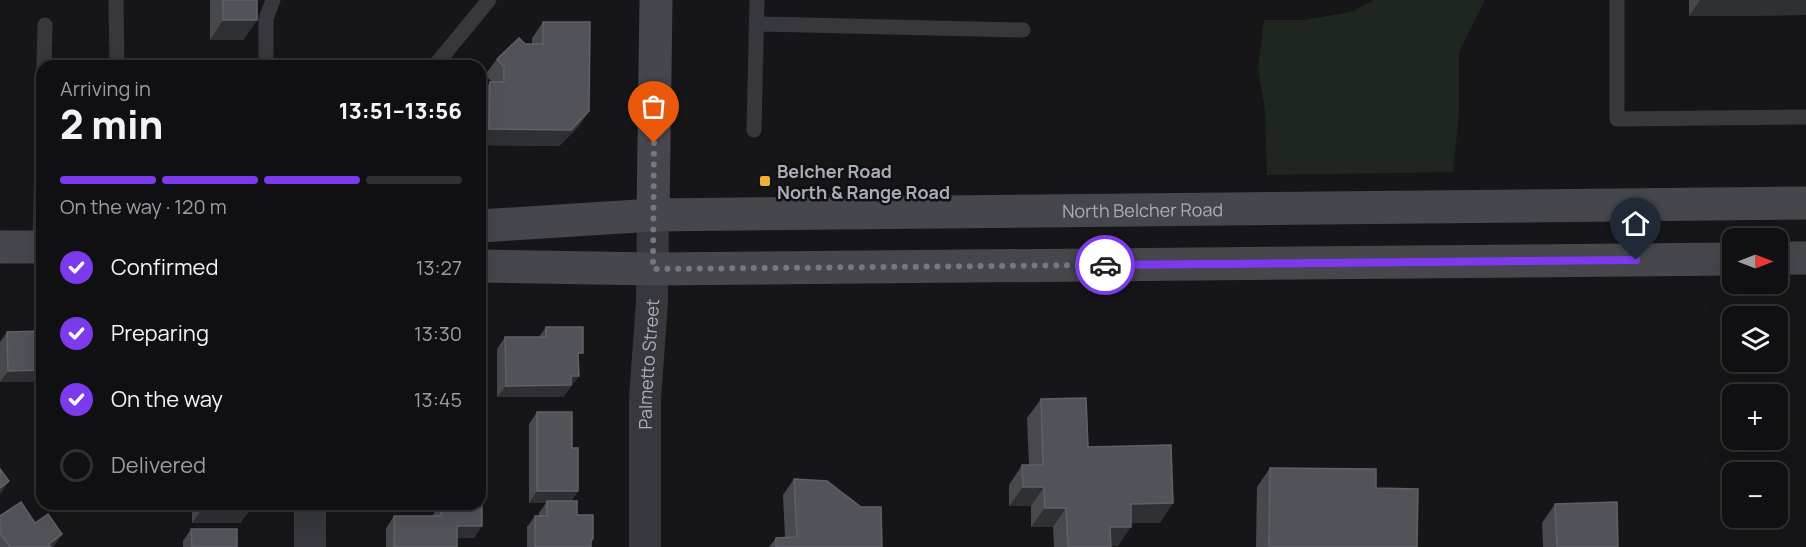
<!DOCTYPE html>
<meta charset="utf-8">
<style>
body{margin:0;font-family:Manrope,sans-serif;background:#19191b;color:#f1f3f6;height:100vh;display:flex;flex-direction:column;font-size:22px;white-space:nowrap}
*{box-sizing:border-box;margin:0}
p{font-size:20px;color:#9c9d9f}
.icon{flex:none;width:33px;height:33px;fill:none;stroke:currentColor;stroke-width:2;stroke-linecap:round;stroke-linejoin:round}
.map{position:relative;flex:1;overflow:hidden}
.panel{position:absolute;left:36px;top:60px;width:450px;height:450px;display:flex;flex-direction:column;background:#101012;border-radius:18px;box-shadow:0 6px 24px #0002,0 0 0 2px #303032}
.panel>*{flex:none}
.needle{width:39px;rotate:90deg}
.fabs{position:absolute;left:1722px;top:228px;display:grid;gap:12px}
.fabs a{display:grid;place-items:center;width:66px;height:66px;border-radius:12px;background:#101012;box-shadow:0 6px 24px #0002,0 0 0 2px #303032;font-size:30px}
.pin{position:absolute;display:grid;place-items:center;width:51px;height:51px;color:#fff;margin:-62px -26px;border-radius:50% 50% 50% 0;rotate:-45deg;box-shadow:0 0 6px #0007}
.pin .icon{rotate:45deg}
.courier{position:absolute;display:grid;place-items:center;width:60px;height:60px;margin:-30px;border:4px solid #7c3aed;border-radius:50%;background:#fff;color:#222;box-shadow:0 2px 8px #0007}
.overview em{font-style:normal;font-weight:800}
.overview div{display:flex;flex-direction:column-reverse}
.overview{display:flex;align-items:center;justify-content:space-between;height:102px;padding:0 24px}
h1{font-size:39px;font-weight:800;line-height:45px}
.bar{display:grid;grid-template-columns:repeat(4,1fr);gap:9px 6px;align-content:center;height:72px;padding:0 24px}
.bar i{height:8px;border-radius:4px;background:#303032}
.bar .on{background:#7c3aed}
.bar p{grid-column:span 4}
ol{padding:0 24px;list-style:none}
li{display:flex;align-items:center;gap:18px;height:66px}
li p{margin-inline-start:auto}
li .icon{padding:6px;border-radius:50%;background:#7c3aed;color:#fff;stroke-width:4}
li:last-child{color:#9c9d9f}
li i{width:33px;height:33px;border:3px solid #303032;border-radius:50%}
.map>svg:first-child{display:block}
.green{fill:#1e261f}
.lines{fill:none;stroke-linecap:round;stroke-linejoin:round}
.lane{stroke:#37383d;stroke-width:15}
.street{stroke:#37383d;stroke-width:32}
.secondary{stroke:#45474d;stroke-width:33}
.wall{fill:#47494d}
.shaded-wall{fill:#2f3033}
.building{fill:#525359;stroke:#5f6168;stroke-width:1.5}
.done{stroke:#757880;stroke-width:6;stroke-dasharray:0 10.8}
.route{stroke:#7c3aed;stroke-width:8}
.poi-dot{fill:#f2b134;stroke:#111113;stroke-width:2}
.labels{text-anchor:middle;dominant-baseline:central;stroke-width:5;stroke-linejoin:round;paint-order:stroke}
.poi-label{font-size:18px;font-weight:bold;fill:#a8adb8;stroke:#111113;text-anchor:start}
.street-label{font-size:18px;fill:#a8adb8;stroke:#111113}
</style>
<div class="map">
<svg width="1806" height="547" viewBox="0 0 1806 547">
<rect width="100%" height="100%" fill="#161618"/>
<!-- green -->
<path class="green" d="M1374 0H1485L1459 52V114L1453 172 1267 175 1265 110 1258 69 1264 20H1304L1351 12Z"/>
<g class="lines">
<!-- lane -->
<path class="lane" d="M116 0 117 66
M1617 0V119L1806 117
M757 24 1023 30
M44 66 45 25
M266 66V19L273 0
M437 66V63L489 0
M754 130 757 0
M40 247 42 147"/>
<!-- street -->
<g class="street">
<path d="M310 504V547"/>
<path id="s1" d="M645 547V398L652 302 653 215"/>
</g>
<!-- secondary -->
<g class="secondary">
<path d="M653 215 656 0"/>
<path id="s2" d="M480 226 653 215 1806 203"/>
<path d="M0 247H42"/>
<path d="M1778 258H1806"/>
<path d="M480 266 653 269 1732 259"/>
</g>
</g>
<!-- wall -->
<path class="wall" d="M210 0H257V20L243 40H210Z
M1689 0H1806V15L1689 16Z
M543 22 589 111 578 127 559 146 480 145V96L490 82H492L485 75 497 59 525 44H532V38Z
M546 327 579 360V376L563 397H497V349L505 337H539Z
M42 331V392H36L35 382H0V342L7 332Z
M1041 399 1088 447 1160 523H1131L1118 546H1111V547H1054L1053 527H1031V506H1009V485L1022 465H1029L1027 418Z
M537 412 572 448 578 491 571 501 577 515 593 539 591 543V547H527V527L535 516H539V513L546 503H529V424Z
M1270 468 1376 488 1417 547H1256L1257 487Z
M794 479 882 547H769L776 538 785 537 783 495Z
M171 504H249V511L240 523H192V510H171Z
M440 504H480L482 526 474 538H457V547H386V528L394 516H433V515Z
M1555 504 1618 547H1543L1542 523Z
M0 516 35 523 62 534 53 547H0Z
M191 529 237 547H183V541Z"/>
<!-- shaded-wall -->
<path class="shaded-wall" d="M1700 0H1806V15L1689 16Z
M223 20H257L243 40H210Z
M589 111 578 127 559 146 480 145V142L489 129Z
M42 370V372L35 382H0L8 371Z
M571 376H579L563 397H497L506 386Z
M42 383V392H36Z
M9 481 1 493 0 494V488Z
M1023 487H1044L1031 506H1009Z
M537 491H578L569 503 547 501 546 503H529Z
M1173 503 1160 523H1117L1131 504Z
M176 504H196L192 510H171Z
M1045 508H1066L1053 527H1031Z
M201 511H249L240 523H192Z
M457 526H482L474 538H448Z
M1110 527H1131L1118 546H1096Z
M62 534 54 546 53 547H46L49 544Z"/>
<!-- building -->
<path class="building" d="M223 0H257V20H223Z
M543 22H590L589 111 571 130 489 129 490 82H504V67L497 59 519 38 525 44H543Z
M352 60 402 61V66H352Z
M546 327H583V353H578L579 376H571V385L506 386 505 337H546Z
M42 331V370L8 371 7 332Z
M1086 398 1088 447 1171 445 1173 503 1131 504V527H1110L1111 547H1068L1066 508H1045L1044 487H1023L1022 465H1043L1041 399Z
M537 412H572V448H578V491H537Z
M1270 468 1376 469V488L1418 489 1417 547H1269Z
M0 469 9 481 0 488Z
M794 479 827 481 861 507H881L882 547H776V538L797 537Z
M547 501H577V515H593V539L591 540V547H535V516H547Z
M21 502 35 523 48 514 62 534 49 544 51 547H10L0 533V516Z
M1617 502 1618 547H1557L1555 504Z
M480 503H482V526H457V547H394V516H441V504H480Z
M201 504H249V511H201Z
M191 529H237V547H192Z"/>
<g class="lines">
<!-- done -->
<path class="done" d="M654 143 653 269 1105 265"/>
<!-- route -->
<path class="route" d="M1105 265 1636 260"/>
</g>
<!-- markers -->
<rect class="poi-dot" x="759" y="175" width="12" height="12" rx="3"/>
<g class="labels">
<!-- poi labels -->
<g class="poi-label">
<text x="777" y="171">Belcher Road<tspan x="777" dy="21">North &amp; Range Road</tspan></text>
</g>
<!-- street labels -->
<g class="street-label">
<text stroke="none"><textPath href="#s2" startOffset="663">North Belcher Road</textPath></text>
<text stroke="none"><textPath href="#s1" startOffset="183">Palmetto Street</textPath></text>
</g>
</g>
</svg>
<div class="fabs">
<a><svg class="needle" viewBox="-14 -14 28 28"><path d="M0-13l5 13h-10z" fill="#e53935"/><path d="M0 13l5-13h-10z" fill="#9c9d9f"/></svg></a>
<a><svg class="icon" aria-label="layers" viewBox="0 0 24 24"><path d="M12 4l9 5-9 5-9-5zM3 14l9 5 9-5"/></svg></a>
<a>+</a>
<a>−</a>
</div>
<div class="pin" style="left:654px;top:143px;background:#ea580c"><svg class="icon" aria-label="bag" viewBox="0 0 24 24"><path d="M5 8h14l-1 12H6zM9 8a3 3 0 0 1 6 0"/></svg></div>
<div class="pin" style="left:1636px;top:260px;background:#1f2937"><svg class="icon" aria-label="home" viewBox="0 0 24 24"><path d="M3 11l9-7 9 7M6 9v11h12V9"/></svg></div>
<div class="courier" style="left:1105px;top:265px"><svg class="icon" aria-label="car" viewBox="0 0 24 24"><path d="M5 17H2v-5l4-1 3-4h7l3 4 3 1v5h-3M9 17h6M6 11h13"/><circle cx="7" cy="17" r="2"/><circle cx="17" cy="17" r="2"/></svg></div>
<section class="panel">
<div class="overview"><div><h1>2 min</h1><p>Arriving in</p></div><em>13:51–13:56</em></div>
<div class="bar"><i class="on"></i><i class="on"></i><i class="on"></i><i></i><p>On the way · 120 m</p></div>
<ol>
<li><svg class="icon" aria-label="check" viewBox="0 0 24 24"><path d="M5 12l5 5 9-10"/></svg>Confirmed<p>13:27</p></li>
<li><svg class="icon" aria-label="check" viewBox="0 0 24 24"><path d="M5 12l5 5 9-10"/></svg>Preparing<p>13:30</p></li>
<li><svg class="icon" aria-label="check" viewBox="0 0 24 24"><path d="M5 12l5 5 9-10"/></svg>On the way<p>13:45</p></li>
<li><i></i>Delivered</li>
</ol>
</section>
</div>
